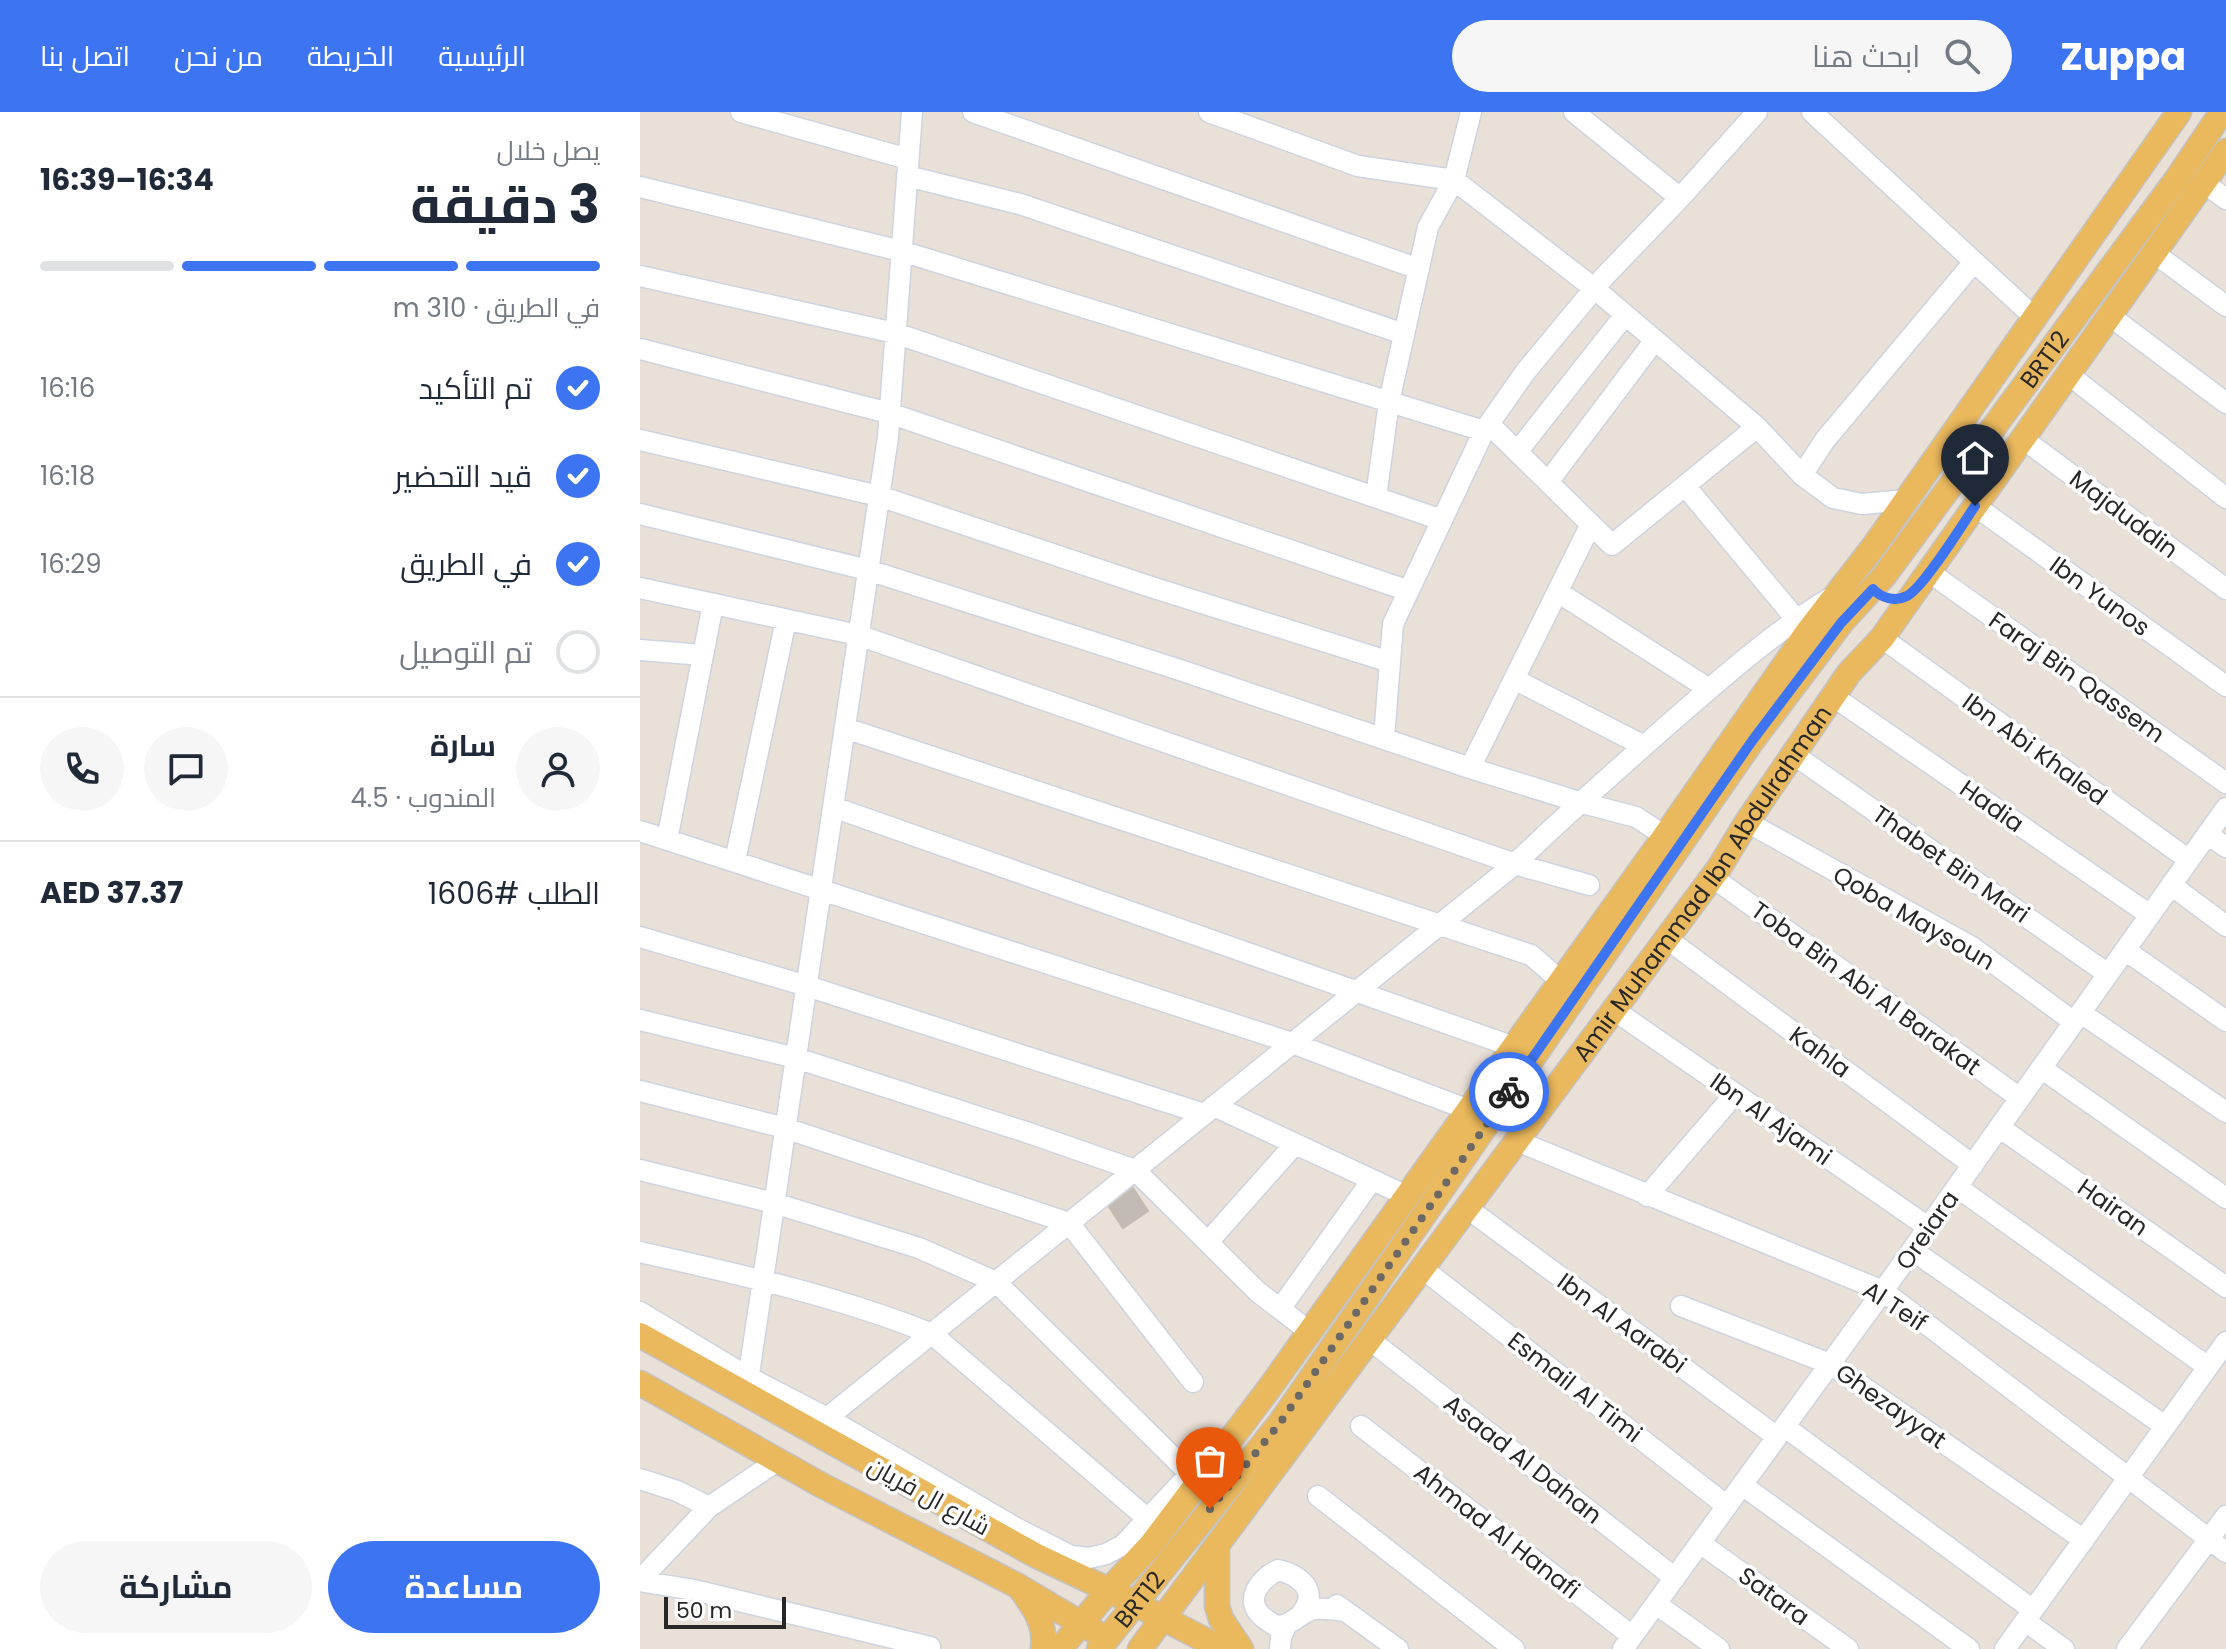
<!DOCTYPE html>
<html lang="ar">
<meta charset="utf-8">
<style>
body{margin:0;font-family:Poppins,Cairo,sans-serif;background:#f6f6f7;color:#1f2937;direction:rtl;height:100vh;display:flex;flex-direction:column;font-size:30px;white-space:nowrap}
*{box-sizing:border-box;margin:0}
p{font-size:26px;color:#747a83}
.icon{flex:none;width:44px;height:44px;fill:none;stroke:currentColor;stroke-width:2;stroke-linecap:round;stroke-linejoin:round}
.map{position:relative;flex:1;overflow:hidden;direction:ltr}
.side{display:flex;flex-direction:column;background:#fff;width:640px}
.side>*{flex:none}
.scale{position:absolute;left:24px;bottom:20px;width:122px;box-sizing:border-box;padding-left:8px;border:4px solid #272727;border-top:0;font-size:22px;line-height:28px;white-space:nowrap;color:#272727;-webkit-text-stroke:6px #fff;paint-order:stroke}
.pin{position:absolute;display:grid;place-items:center;width:68px;height:68px;color:#fff;margin:-82px -34px;border-radius:50% 50% 50% 0;rotate:-45deg;box-shadow:0 0 8px #0007}
.pin .icon{rotate:45deg}
.courier{position:absolute;display:grid;place-items:center;width:80px;height:80px;margin:-40px;border:6px solid #3d74f2;border-radius:50%;background:#fff;color:#222;box-shadow:0 2px 10px #0007}
.overview em{font-style:normal;font-weight:700}
.overview div{display:flex;flex-direction:column-reverse}
.overview{display:flex;align-items:center;justify-content:space-between;height:136px;padding:0 40px}
h1{font-size:52px;font-weight:700;line-height:60px}
.bar{display:grid;grid-template-columns:repeat(4,1fr);gap:12px 8px;align-content:center;height:96px;padding:0 40px}
.bar i{height:10px;border-radius:6px;background:#e0e1e3}
.bar .active{background:#3d74f2}
.bar p{grid-column:span 4}
.line{display:flex;align-items:center;gap:20px;padding:0 40px;border-top:2px solid #e0e1e3}
.line div{flex:1}
.round{display:grid;place-items:center;flex:none;width:84px;height:84px;border-radius:42px;background:#f6f6f7}
ol{padding:0 40px;list-style:none}
li{display:flex;align-items:center;gap:24px;height:88px}
li p{margin-inline-start:auto}
li .icon{padding:8px;border-radius:50%;background:#3d74f2;color:#fff;stroke-width:4}
li:last-child{color:#747a83}
li i{width:44px;height:44px;border:4px solid #e0e1e3;border-radius:50%}
.primary-button{display:flex;gap:16px;margin-top:auto;padding:16px 40px}
.primary-button a{flex:1;height:92px;border-radius:48px;background:#3d74f2;color:#fff;font-size:32px;font-weight:700;line-height:92px;text-align:center}
.primary-button a+a{background:#f6f6f7;color:#1f2937}
header{display:flex;align-items:center;gap:48px;box-sizing:border-box;height:112px;padding:0 40px;background:#3d74f2;color:#fff}
header strong{font-size:38px}
nav{display:flex;gap:44px;margin-inline-start:auto;font-size:28px}
.search{width:560px;height:72px;background:#f6f6f7;display:flex;align-items:center;gap:20px;box-sizing:border-box;padding:0 28px;border-radius:44px;color:#747a83;font-size:30px}
main{display:flex;flex:1;min-height:0}
.map>svg:first-child{display:block}
.building{fill:#c1bab5;stroke:#c4bcb3;stroke-width:2}
.lines{fill:none;stroke-linecap:round;stroke-linejoin:round}
.minor-casing{stroke:#ced3e0;stroke-width:23}
.major-casing{stroke:#c3c3c3;stroke-width:27}
.minor{stroke:#fff;stroke-width:20}
.major{stroke:#eab85d;stroke-width:24}
.done{stroke:#6b6865;stroke-width:8;stroke-dasharray:0 14.4}
.route{stroke:#3d74f2;stroke-width:10}
.labels{text-anchor:middle;dominant-baseline:central;stroke-width:7;stroke-linejoin:round;paint-order:stroke}
.street-label{font-size:24px;fill:#272727;stroke:#fff}
</style>
<header>
<strong>Zuppa</strong>
<div class="search"><svg class="icon" aria-label="search" viewBox="0 0 24 24"><circle cx="10" cy="10" r="6"/><path d="M15 15l6 6"/></svg>ابحث هنا</div>
<nav><a>الرئيسية</a><a>الخريطة</a><a>من نحن</a><a>اتصل بنا</a></nav>
</header>
<main>
<div class="map">
<svg width="1586" height="1537" viewBox="0 0 1586 1537">
<rect width="100%" height="100%" fill="#e9e0d8"/>
<!-- building -->
<path class="building" d="M493 1076 508 1099 483 1116 469 1095Z"/>
<g class="lines">
<!-- minor casing -->
<g class="minor-casing">
<path id="minor" d="M101 0 268 47
M333 0 779 157
M569 0 718 54 814 68 955 177 1117 315 1162 363 1193 386 1222 392 1266 388
M934 0 1040 86
M1172 0 1394 205
M267 64 380 92 764 222
M1564 71 1586 87
M0 75 261 139 844 319
M1514 141 1586 194
M0 164 255 221 802 408
M1470 204 1586 291
M0 237 249 301 769 479
M1428 262 1586 386
M849 312 972 433 1117 315
M1383 327 1586 477
M0 328 239 384 508 474 750 550
M877 340 985 203
M1162 363 1185 328 1334 150
M908 370 1015 228
M1045 374 1156 507
M736 385 749 290 788 115 814 68 831 0
M1335 394 1586 574
M0 402 228 458 540 558 830 656 939 690 996 705 1025 724
M1289 460 1586 671
M0 476 218 523 875 752 949 773
M918 480 1069 577
M1242 526 1549 748
M0 538 63 543
M874 567 1004 634
M1194 585 1510 803
M205 616 891 843 921 869
M744 626 753 512 844 319 886 259 964 165 1040 86 1117 0
M1153 642 1468 862
M830 656 951 412
M193 695 874 935
M1107 710 1332 835 1434 910
M0 719 652 931 829 998
M1567 722 1586 735
M27 728 73 492
M95 749 146 508
M1072 765 1380 986
M1531 773 1586 814
M0 825 167 874 564 1002
M1027 827 1333 1053
M1485 838 1586 909
M974 898 1288 1115
M1441 901 1586 1000
M0 908 156 946 389 1021 495 1058 618 1180 670 1220
M1401 956 1586 1086
M0 979 145 1016 429 1111 553 1270
M574 994 767 1084
M1359 1015 1586 1175
M877 1029 1243 1179 1586 1440
M0 1058 134 1091 279 1136 356 1170 550 1362
M1317 1075 1568 1255
M1007 1084 1095 982
M827 1096 1137 1325
M568 1130 655 1032
M1272 1138 1525 1314
M0 1140C98 1162 198 1184 292 1222L508 1407
M783 1157 1087 1394
M1041 1194 1190 1252 1444 1428
M640 1197 732 1068
M0 1200 108 1265 187 1306 376 1416 431 1444 449 1446 466 1442 483 1433 565 1346
M730 1228 1035 1466
M106 1282 248 325 272 0
M721 1314 992 1524
M1145 1315 1393 1498
M172 1318 875 752C925 703 977 658 1030 611 1081 567 1132 521 1190 486
M0 1367 37 1379 69 1395
M1102 1373 1329 1537
M678 1384 874 1537
M1060 1431 1208 1537
M0 1468 69 1395 137 1349
M0 1469 54 1478 290 1535 289 1537
M1016 1492 1079 1537
M697 1493 758 1537
M662 1501C680 1478 659 1463 638 1458 620 1467 602 1489 624 1506 625 1507 633 1512 634 1513 649 1517 660 1500 674 1497 684 1496 695 1498 705 1499
M1385 1509 1424 1537
M640 1537 641 1525 647 1512
M983 1537 1243 1179 1586 696
M1365 1537 1586 1230
M1487 1537 1586 1404"/>
</g>
<!-- major casing -->
<g class="major-casing">
<g id="major">
<path d="M0 1223 395 1443 469 1478 582 1537"/>
<path d="M0 1271 183 1374 378 1474 454 1519"/>
<path d="M577 1436V1494L581 1507 601 1537"/>
<path d="M382 1479C396 1498 406 1513 403 1537"/>
<path d="M420 1537 469 1478 511 1433 628 1278 1025 724 1169 518 1234 434 1539 0"/>
<path id="s1" d="M459 1537 640 1311 1112 629 1201 511 1244 464 1536 68 1582 0"/>
<path id="s2" d="M500 1537 1079 756 1107 710 1209 561 1242 526 1586 39"/>
</g>
</g>
<!-- minor -->
<use href="#minor" class="minor"/>
<!-- major -->
<use href="#major" class="major"/>
</g>
<g class="lines">
<!-- done -->
<path class="done" d="M570 1397 640 1311 869 980"/>
<!-- route -->
<path class="route" d="M869 980 1112 629 1201 511 1233 477C1241 486 1255 490 1267 484 1284 475 1322 413 1335 394"/>
</g>
<g class="labels">
<!-- street labels -->
<g class="street-label">
<text stroke="none"><textPath href="#s1" startOffset="1600">BRT12</textPath></text>
<text transform="translate(1484 402) rotate(37)">Majduddin</text>
<text transform="translate(1460 484) rotate(36)">Ibn Yunos</text>
<text transform="translate(1437 565) rotate(35)">Faraj Bin Qassem</text>
<text transform="translate(1395 637) rotate(36)">Ibn Abi Khaled</text>
<text transform="translate(1352 694) rotate(35)">Hadia</text>
<text transform="translate(1311 752) rotate(35)">Thabet Bin Mari</text>
<text stroke="none"><textPath href="#s2" startOffset="950">Amir Muhammad Ibn Abdulrahman</textPath></text>
<text transform="translate(1274 806) rotate(30)">Qoba Maysoun</text>
<text transform="translate(1226 876) rotate(36)">Toba Bin Abi Al Barakat</text>
<text transform="translate(1180 940) rotate(36)">Kahla</text>
<text transform="translate(1131 1007) rotate(35)">Ibn Al Ajami</text>
<text transform="translate(1473 1095) rotate(35)">Hairan</text>
<text transform="translate(1287 1118) rotate(-55)">Oreiara</text>
<text transform="translate(1255 1194) rotate(33)">Al Teif</text>
<text transform="translate(982 1211) rotate(36)">Ibn Al Aarabi</text>
<text transform="translate(935 1275) rotate(38)">Esmail Al Timi</text>
<text transform="translate(1251 1294) rotate(35)">Ghezayyat</text>
<text transform="translate(883 1347) rotate(38)">Asaad Al Dahan</text>
<text transform="translate(289 1384) rotate(29)">شارع ال فريان</text>
<text transform="translate(857 1419) rotate(38)">Ahmad Al Hanafi</text>
<text transform="translate(1134 1484) rotate(36)">Satara</text>
<text stroke="none"><textPath href="#s1" startOffset="64">BRT12</textPath></text>
</g>
</g>
</svg>
<div class="scale">50 m</div>
<div class="pin" style="left:570px;top:1397px;background:#ea580c"><svg class="icon" aria-label="bag" viewBox="0 0 24 24"><path d="M5 8h14l-1 12H6zM9 8a3 3 0 0 1 6 0"/></svg></div>
<div class="pin" style="left:1335px;top:394px;background:#1f2937"><svg class="icon" aria-label="home" viewBox="0 0 24 24"><path d="M3 11l9-7 9 7M6 9v11h12V9"/></svg></div>
<div class="courier" style="left:869px;top:980px"><svg class="icon" aria-label="bike" viewBox="0 0 24 24"><circle cx="6" cy="16" r="4"/><circle cx="18" cy="16" r="4"/><path d="M6 16l4-8h5l3 8M10 8l3 8H6M13 5h3"/></svg></div>
</div>
<section class="side">
<div class="overview"><div><h1>3 دقيقة</h1><p>يصل خلال</p></div><em>16:34–16:39</em></div>
<div class="bar"><i class="active"></i><i class="active"></i><i class="active"></i><i></i><p>في الطريق · 310 m</p></div>
<ol>
<li><svg class="icon" aria-label="check" viewBox="0 0 24 24"><path d="M5 12l5 5 9-10"/></svg>تم التأكيد<p>16:16</p></li>
<li><svg class="icon" aria-label="check" viewBox="0 0 24 24"><path d="M5 12l5 5 9-10"/></svg>قيد التحضير<p>16:18</p></li>
<li><svg class="icon" aria-label="check" viewBox="0 0 24 24"><path d="M5 12l5 5 9-10"/></svg>في الطريق<p>16:29</p></li>
<li><i></i>تم التوصيل</li>
</ol>
<div class="line" style="height:144px"><a class="round"><svg class="icon" aria-label="person" viewBox="0 0 24 24"><circle cx="12" cy="8" r="4"/><path d="M4 21q1-7 8-7t8 7"/></svg></a><div><b>سارة</b><p>المندوب · 4.5</p></div><a class="round"><svg class="icon" aria-label="chat" viewBox="0 0 24 24"><path d="M4 5h16v11H9l-5 4z"/></svg></a><a class="round"><svg class="icon" aria-label="phone" viewBox="0 0 24 24"><path d="M5 4h4l2 5-3 2q2 4 5 5l2-3 5 2v4C11 20 4 13 5 4z"/></svg></a></div>
<div class="line" style="height:104px"><div>الطلب #1606</div><b>AED 37.37</b></div>
<div class="primary-button"><a>مساعدة</a><a>مشاركة</a></div>
</section>
</main>
